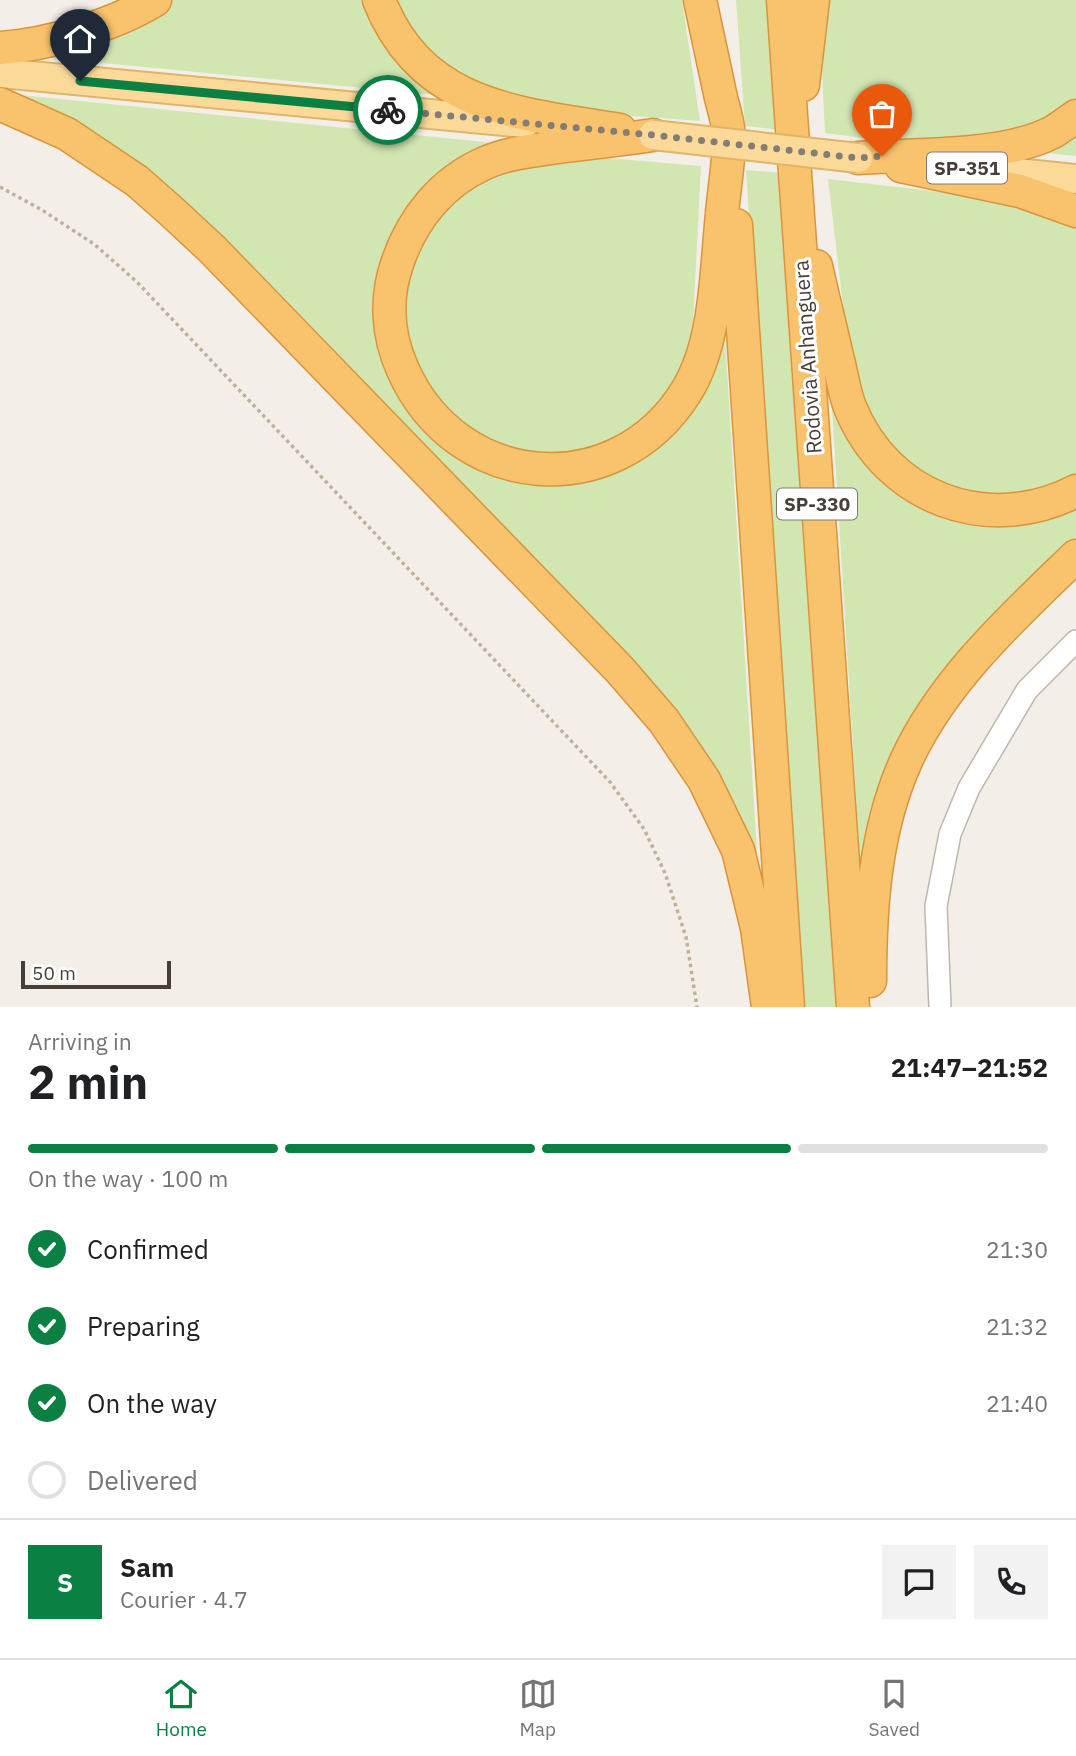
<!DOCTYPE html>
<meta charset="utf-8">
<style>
body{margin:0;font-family:"IBM Plex Sans",sans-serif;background:#f2f2f2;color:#202124;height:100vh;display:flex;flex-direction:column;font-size:26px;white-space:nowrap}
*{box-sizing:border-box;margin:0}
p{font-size:23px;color:#757577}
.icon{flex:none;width:38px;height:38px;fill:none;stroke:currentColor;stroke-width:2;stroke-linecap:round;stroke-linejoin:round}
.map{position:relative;height:1007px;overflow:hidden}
.drawer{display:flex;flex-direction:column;background:#fff;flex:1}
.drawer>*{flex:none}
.scale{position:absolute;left:21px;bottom:18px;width:150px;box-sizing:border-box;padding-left:7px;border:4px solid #473f37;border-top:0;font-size:19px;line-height:24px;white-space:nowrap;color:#473f37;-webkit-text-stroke:5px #fff;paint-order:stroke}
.pin{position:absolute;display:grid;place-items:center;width:60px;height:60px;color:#fff;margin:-72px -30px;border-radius:50% 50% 50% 0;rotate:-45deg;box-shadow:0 0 7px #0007}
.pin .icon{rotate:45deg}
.courier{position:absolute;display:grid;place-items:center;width:70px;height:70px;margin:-35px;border:5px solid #0b8043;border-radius:50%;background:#fff;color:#222;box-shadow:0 2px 9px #0007}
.head em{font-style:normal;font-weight:800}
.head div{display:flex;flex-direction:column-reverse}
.head{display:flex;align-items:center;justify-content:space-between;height:119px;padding:0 28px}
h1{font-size:46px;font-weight:800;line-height:52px}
.bar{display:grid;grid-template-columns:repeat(4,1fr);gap:10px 7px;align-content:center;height:84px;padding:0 28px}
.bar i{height:9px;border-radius:5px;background:#e0e0e0}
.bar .selected{background:#0b8043}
.bar p{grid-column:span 4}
.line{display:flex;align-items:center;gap:18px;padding:0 28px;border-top:2px solid #e0e0e0}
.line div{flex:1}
.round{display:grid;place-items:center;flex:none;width:74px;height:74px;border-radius:0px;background:#f2f2f2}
ol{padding:0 28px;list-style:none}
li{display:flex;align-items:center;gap:21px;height:77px}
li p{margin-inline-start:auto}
li .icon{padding:7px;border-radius:50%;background:#0b8043;color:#fff;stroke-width:4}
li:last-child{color:#757577}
li i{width:38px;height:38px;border:4px solid #e0e0e0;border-radius:50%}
.menu{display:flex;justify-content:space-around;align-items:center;height:98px;border-top:2px solid #e0e0e0;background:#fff;font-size:19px;color:#757577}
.menu a{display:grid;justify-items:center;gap:4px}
.menu .selected{color:#0b8043}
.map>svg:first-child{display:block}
.green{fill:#d2e6b2}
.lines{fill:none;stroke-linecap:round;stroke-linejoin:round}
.minor-casing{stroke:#bfb6ab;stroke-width:24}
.major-casing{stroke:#e0b569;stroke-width:32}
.highway-casing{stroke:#d9953d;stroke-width:35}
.path{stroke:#c0b19c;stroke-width:3.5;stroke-dasharray:3.5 3.5;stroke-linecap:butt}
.minor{stroke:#fff;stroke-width:21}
.major{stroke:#fbd999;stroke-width:28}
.highway{stroke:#f9c26d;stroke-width:32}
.major-bridge-casing{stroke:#e0b569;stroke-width:32;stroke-linecap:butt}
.major-bridge{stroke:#fbd999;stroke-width:28}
.done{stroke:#837d75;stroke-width:7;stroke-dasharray:0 12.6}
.route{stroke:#0b8043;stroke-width:9}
.labels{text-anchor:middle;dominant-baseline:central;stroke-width:6;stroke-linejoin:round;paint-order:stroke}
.shield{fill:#fff;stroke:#7e7973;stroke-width:2}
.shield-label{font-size:19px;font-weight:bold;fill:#473f37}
.street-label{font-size:21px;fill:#473f37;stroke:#fff}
</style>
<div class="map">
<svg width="1076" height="1007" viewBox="0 0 1076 1007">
<rect width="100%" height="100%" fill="#f3efe8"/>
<!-- green -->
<path class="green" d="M172 0H370L436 86 435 95 29 56Z
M387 0H682L700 121 565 111 499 97 431 61Z
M736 0H772L781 130 745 126Z
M827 0H1076V105L1009 137 898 143 825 133 822 73Z
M11 94 504 144 474 158 380 307 447 443 616 465 717 336 725 337 757 852 750 858 735 817 223 248Z
M1076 127V156L1024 151Z
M585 156 701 166 693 324 700 327 661 413 586 457 493 452 422 390 398 304 420 228 487 172Z
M746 170 783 173 838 1007H800Z
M828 179 1003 199 1076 220V482L1016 501 932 487 869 423 848 347Z
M831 393 898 486 1076 502V546L985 636 861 876Z"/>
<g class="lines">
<!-- minor casing -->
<g class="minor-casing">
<path id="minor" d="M940 1007 936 906 950 834 969 788 1027 690 1076 641"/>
</g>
<!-- major casing -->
<g class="major-casing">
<path id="major" d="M0 73 525 123
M967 168 1076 179"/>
</g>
<!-- highway casing -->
<g class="highway-casing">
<path id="highway" d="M379 0C422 109 519 113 620 130
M783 0 853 1007
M0 48C48 45 114 25 155 0
M803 85 813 0
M0 104 67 134 137 181 171 211 212 249 620 670 664 721 704 780 738 850 757 928 768 1007
M653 135C624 139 595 143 565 146 538 150 510 152 485 163 442 182 413 218 398 261 385 297 387 335 403 370 457 491 615 505 686 392 717 343 716 270 722 214 724 189 729 163 729 138 729 125 724 110 721 98 714 65 707 33 700 0
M858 158C915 154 1003 158 1053 132 1061 127 1069 121 1076 116
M901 166 1020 191 1076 211
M736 225 788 1007
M816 266C823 298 831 329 838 360 842 375 844 392 850 407 887 499 988 536 1076 491
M870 981C870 907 875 830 906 761 943 680 1013 617 1076 556"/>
</g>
<!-- path -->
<path class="path" d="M0 187 42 210 94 244 137 282 610 782 644 829 665 873 686 937 697 1007"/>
<!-- minor -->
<use href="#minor" class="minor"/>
<!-- major -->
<use href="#major" class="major"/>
<!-- highway -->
<use href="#highway" class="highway"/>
<!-- major-bridge casing -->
<g class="major-bridge-casing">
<path id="major-bridge" d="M653 135 858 158"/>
</g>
<!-- major-bridge -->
<use href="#major-bridge" class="major-bridge"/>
</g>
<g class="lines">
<!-- done -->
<path class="done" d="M388 110 653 135 858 158 882 156"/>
<!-- route -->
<path class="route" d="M80 81 388 110"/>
</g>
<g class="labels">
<!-- shield labels -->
<g class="shield">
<rect x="927" y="152.5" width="80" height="31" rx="5"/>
<rect x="777" y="488.5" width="80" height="31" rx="5"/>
</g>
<g class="shield-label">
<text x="967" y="168">SP-351</text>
<text x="817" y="504">SP-330</text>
</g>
<!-- street labels -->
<g class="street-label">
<text transform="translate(807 357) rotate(-94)">Rodovia Anhanguera</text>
</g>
</g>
</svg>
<div class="scale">50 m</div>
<div class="pin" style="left:882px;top:156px;background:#ea580c"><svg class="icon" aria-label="bag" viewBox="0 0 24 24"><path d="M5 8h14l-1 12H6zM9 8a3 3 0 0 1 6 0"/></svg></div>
<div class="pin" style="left:80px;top:81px;background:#1f2937"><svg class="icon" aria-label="home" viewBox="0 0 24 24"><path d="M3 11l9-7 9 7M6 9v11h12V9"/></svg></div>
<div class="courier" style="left:388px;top:110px"><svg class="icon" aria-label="bike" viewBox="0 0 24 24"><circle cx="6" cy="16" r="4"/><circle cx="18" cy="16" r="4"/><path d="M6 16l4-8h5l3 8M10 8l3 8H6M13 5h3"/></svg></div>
</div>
<section class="drawer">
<div class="head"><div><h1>2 min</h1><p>Arriving in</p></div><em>21:47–21:52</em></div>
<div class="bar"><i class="selected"></i><i class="selected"></i><i class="selected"></i><i></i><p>On the way · 100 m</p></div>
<ol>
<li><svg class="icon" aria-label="check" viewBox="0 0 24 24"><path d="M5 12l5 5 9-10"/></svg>Confirmed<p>21:30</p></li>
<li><svg class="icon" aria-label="check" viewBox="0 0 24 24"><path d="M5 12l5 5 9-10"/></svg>Preparing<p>21:32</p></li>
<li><svg class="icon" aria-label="check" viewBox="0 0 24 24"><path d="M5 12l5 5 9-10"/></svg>On the way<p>21:40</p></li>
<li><i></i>Delivered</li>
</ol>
<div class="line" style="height:126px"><b class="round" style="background:#0b8043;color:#fff">S</b><div><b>Sam</b><p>Courier · 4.7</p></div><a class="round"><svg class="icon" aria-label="chat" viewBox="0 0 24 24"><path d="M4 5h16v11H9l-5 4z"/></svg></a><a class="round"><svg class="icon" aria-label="phone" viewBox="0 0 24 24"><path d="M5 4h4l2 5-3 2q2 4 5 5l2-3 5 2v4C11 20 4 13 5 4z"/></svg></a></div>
</section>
<nav class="menu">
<a class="selected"><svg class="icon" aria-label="home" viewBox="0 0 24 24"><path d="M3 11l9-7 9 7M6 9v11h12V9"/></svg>Home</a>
<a><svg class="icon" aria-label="map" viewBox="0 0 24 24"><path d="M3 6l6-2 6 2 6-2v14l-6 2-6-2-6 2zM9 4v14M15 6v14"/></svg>Map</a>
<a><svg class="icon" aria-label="saved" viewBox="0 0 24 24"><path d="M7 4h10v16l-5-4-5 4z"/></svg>Saved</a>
</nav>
